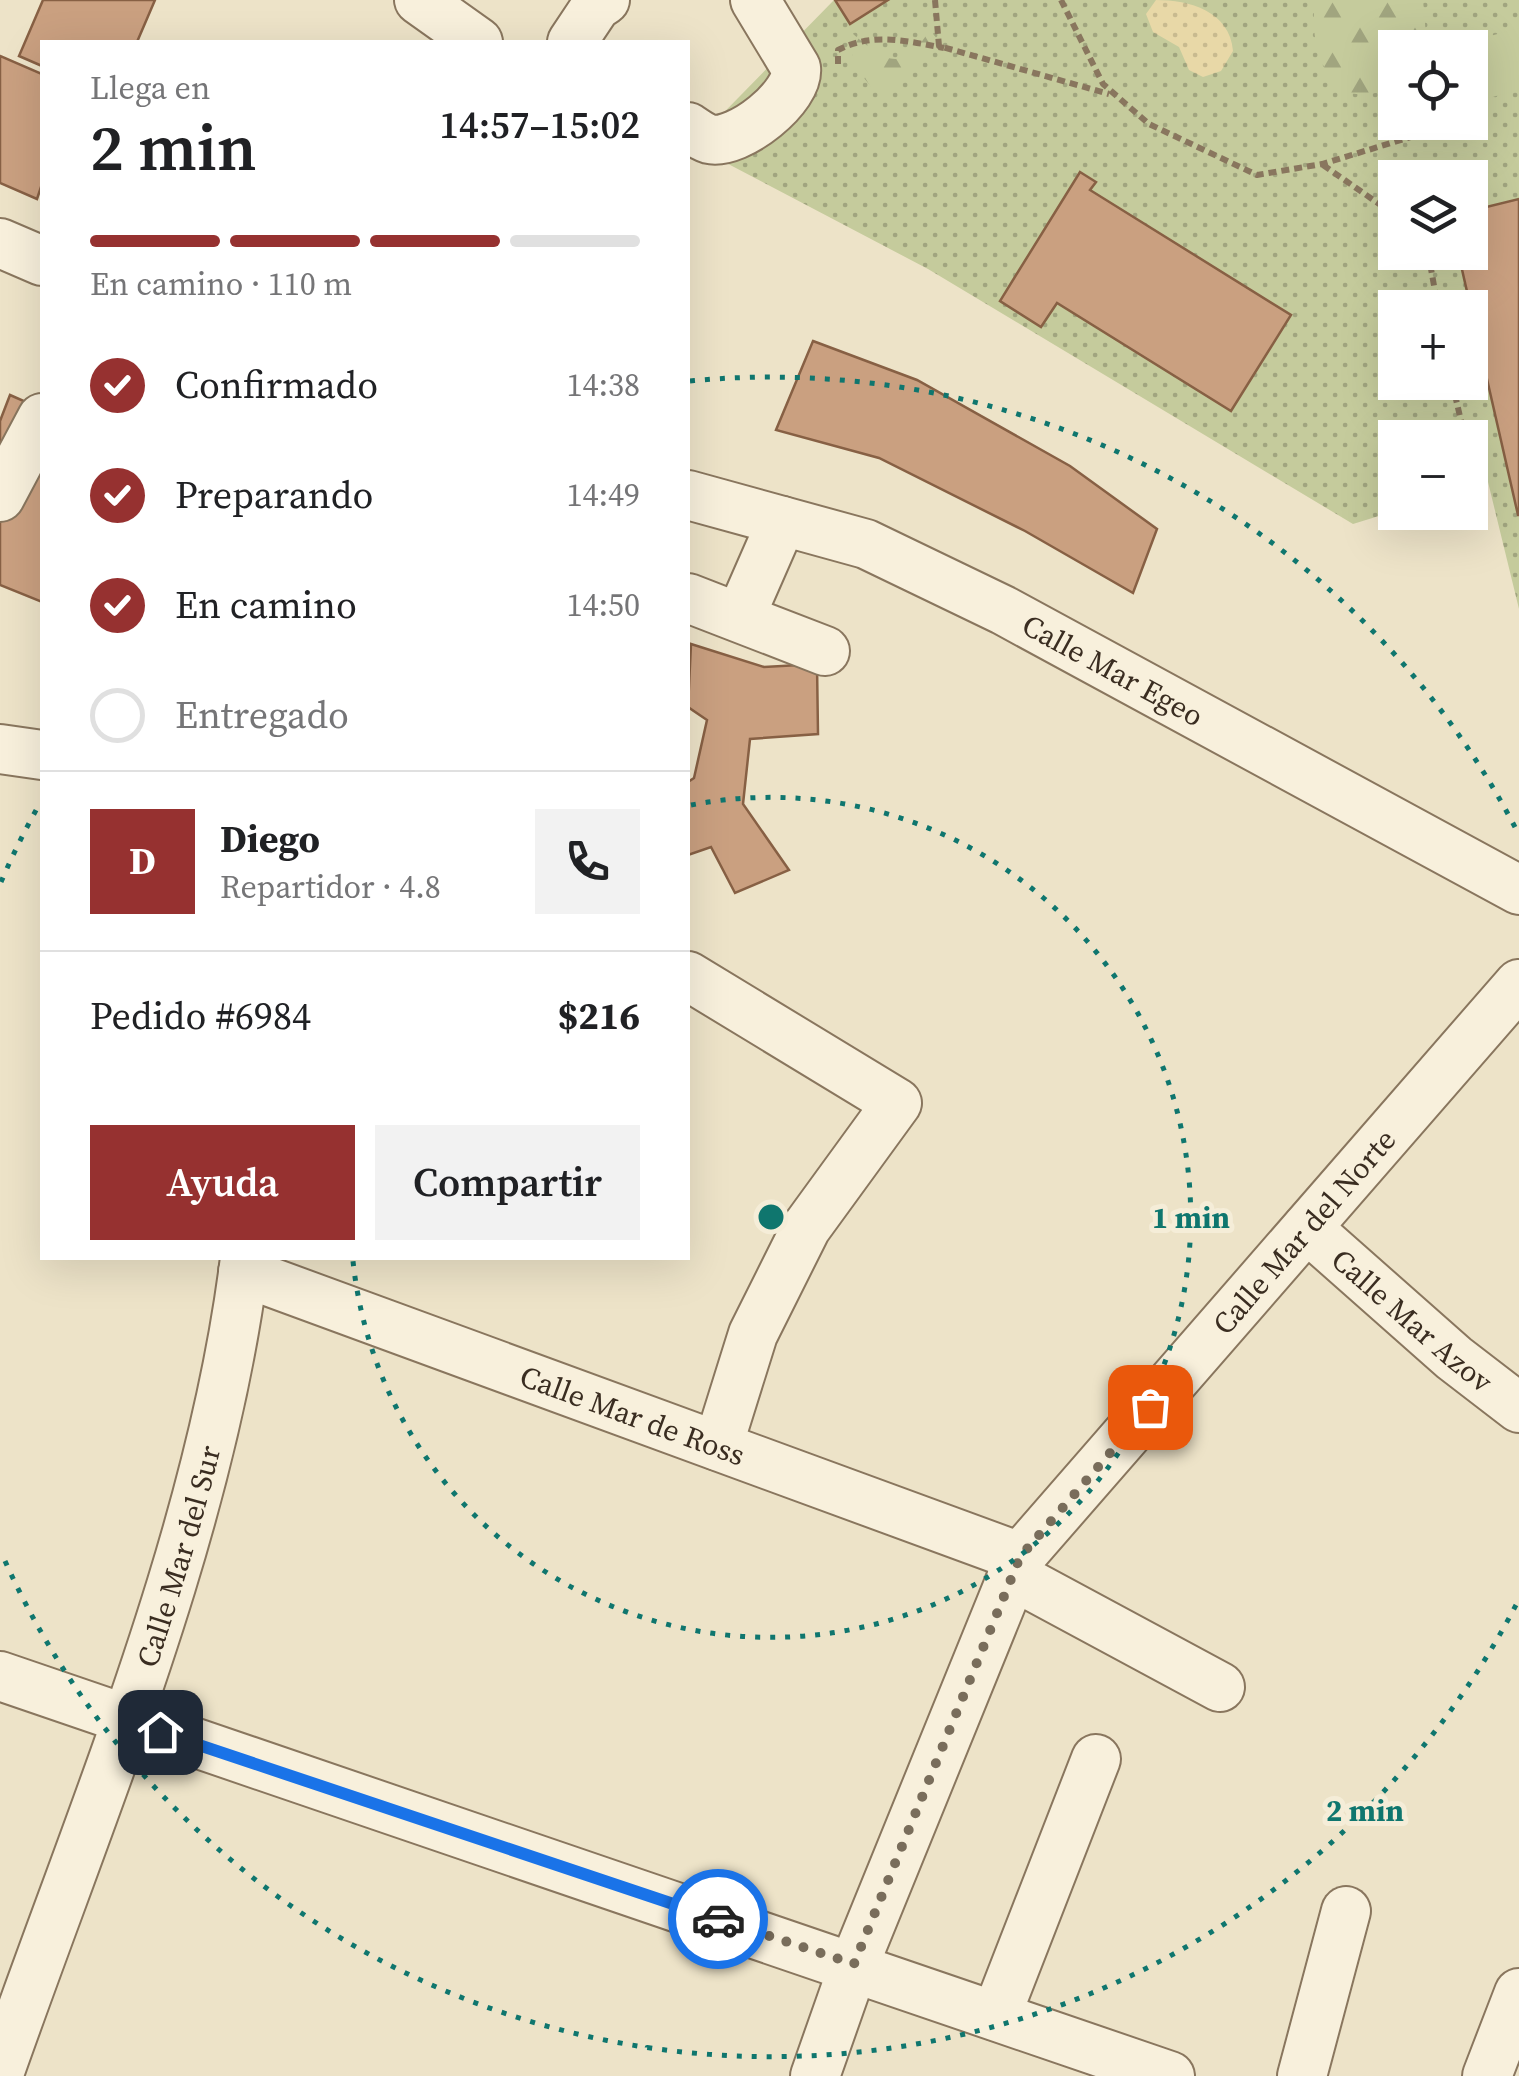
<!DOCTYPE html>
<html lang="es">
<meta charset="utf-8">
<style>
body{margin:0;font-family:"Source Serif 4",serif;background:#f2f2f2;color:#202124;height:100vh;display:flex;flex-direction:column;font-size:38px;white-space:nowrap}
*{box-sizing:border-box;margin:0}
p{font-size:32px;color:#757577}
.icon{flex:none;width:55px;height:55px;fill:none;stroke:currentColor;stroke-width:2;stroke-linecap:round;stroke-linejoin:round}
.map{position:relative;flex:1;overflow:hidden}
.drawer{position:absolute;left:40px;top:40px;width:650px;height:1220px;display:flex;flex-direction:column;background:#fff;border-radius:0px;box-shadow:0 10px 40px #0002}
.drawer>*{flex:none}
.buttons{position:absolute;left:1378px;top:30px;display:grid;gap:20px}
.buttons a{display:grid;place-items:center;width:110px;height:110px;border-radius:0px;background:#fff;box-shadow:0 10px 40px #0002;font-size:50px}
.pin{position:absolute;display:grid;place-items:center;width:85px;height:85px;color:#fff;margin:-42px;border-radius:20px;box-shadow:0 5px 15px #0006}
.courier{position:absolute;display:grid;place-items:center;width:100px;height:100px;margin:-50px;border:8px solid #1a73e8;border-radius:50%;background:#fff;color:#222;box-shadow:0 2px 12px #0007}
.summary em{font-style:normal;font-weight:600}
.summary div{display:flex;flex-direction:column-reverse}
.summary{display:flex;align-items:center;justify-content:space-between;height:170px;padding:0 50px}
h1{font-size:65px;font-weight:600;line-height:75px}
.bar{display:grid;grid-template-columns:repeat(4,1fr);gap:15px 10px;align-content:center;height:120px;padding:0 50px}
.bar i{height:12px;border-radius:8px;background:#e0e0e0}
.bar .current{background:#963130}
.bar p{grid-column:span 4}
.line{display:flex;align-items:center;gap:25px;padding:0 50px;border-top:2px solid #e0e0e0}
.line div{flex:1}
.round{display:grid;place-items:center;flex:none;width:105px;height:105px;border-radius:0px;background:#f2f2f2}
ol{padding:0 50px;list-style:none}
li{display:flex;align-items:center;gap:30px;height:110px}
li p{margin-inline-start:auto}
li .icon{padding:10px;border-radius:50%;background:#963130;color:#fff;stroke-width:4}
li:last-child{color:#757577}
li i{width:55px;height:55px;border:5px solid #e0e0e0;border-radius:50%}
.action{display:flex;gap:20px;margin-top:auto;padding:20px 50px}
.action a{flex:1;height:115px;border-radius:0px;background:#963130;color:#fff;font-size:40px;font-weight:600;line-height:115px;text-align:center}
.action a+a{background:#f2f2f2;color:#202124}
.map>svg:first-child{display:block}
.grass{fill:url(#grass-dots);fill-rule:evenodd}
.forest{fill:url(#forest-firs)}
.sand{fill:url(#sand-dots)}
.pitch{fill:#c5cb9c}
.building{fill:#caa080;stroke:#876044;stroke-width:2.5}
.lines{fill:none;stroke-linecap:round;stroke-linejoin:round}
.minor-casing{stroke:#89765e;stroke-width:52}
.path{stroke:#89765e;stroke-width:6;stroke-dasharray:8 5;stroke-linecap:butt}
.minor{stroke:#f8f0dc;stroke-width:48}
.done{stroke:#796d5b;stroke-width:10;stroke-dasharray:0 18}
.route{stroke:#1a73e8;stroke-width:12}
.ring{fill:none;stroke:#0f766e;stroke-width:5;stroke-dasharray:5 10}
.labels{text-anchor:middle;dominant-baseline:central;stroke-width:10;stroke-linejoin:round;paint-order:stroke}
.street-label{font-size:30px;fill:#3a2d21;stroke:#f5edd8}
.centre{fill:#0f766e;stroke:#f5edd8;stroke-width:5}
.ring-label{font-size:30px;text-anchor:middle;font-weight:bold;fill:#0f766e;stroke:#f5edd8;stroke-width:10;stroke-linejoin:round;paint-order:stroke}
</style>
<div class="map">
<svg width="1519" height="2076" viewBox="0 0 1519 2076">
<defs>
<pattern id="grass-dots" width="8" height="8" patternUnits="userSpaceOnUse" patternTransform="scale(2.5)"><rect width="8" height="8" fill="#c5cb9c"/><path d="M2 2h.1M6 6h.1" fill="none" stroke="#a1a57f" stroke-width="1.8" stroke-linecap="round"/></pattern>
<pattern id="forest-firs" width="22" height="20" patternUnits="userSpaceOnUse" patternTransform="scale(2.5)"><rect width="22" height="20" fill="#c5cb9c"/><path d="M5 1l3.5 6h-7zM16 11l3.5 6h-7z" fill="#a1a57f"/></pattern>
<pattern id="sand-dots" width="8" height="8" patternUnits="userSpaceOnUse" patternTransform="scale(2.5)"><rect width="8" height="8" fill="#e8d8a7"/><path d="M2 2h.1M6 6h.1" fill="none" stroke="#c8ba8f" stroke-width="1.8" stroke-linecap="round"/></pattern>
</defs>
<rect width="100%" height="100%" fill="#ede3c8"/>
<!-- grass -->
<path class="grass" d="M834 0H1519V609L1488 482 1470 487V438H1395V511L1353 524 928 269 692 145ZM1395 48H1470V122H1395ZM1395 178H1470V252H1395ZM1395 308H1470V382H1395Z"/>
<!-- forest -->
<path class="forest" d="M1315 0H1423L1427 47 1395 48V89L1365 95 1339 92C1317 61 1311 37 1315 0Z
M930 30 944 48 931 40C915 65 907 92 874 90L853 65 852 33C887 63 902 73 930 30Z"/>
<!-- sand -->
<path class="sand" d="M1156 0C1189 0 1230 11 1233 51L1221 71 1203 77 1189 70 1179 47 1153 32 1146 14Z"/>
<!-- pitch -->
<path class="pitch" d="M1519 28V90L1481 100 1470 48 1465 43Z"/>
<!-- building -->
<path class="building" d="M43 0H155L137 42H42V66L19 56Z
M835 0H888L850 24Z
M0 56 42 74V184L37 199 0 183Z
M1080 172 1096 182 1090 190 1291 315 1231 411 1057 303 1041 327 1000 301Z
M1519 199V515H1518L1458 252H1470V211Z
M813 341 917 380 1070 466 1157 529 1133 593 1025 531 879 458 776 430Z
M10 395 42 409V602L0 585V421Z
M691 644 764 667 817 664 818 734 750 739 743 804 789 870 735 893 711 847 688 855V782L694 778 707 720 688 707Z"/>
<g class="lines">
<!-- minor casing -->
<g class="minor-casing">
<g id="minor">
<path d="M419 0 478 42"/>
<path d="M572 42 596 6 605 0"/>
<path d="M688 127C694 131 702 137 709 139 738 146 800 96 796 68L755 0"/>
<path d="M0 243 42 261"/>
<path id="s1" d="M688 495 866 544 1003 610 1519 890"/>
<path d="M0 497 42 418"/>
<path d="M688 598 825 651"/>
<path d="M740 617 782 521"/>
<path d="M0 749 42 755"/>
<path d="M688 976 897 1103 806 1228 753 1334 718 1446"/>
<path id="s2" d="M1307 1228 1454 1358 1519 1408"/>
<path id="s3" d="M243 1272 1020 1557"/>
<path d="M1012 1575 1220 1687"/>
<path d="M0 1676 1170 2076"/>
<path d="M996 2016 1096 1759"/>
<path id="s4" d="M0 2071C92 1809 211 1533 245 1258"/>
<path id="s5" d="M815 2076 854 1965 1020 1557 1519 984"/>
<path d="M1302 2076 1346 1911"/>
<path d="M1487 2076 1519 1993"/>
</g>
</g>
<!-- path -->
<path class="path" d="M935 0 939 46 1109 94
M1061 0 1103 84 1149 124 1257 175 1322 164 1437 129
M838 64V50C873 32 907 41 944 48
M1323 165 1395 215
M1428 252 1438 308
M1452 382 1465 438
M1470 456 1480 495"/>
<!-- minor -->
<use href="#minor" class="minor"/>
</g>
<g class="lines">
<!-- done -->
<path class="done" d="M718 1919 854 1964 1020 1557 1150 1407"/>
<!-- route -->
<path class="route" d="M160 1732 718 1919"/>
</g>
<!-- distance rings -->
<g class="ring">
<path d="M691 805A420 420 0 1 1 353 1261"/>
<path d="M1516 1605A840 840 0 0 1 1 1552M1 882A840 840 0 0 1 40 803M690 381A840 840 0 0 1 1516 829"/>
</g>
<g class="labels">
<!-- street labels -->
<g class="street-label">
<text stroke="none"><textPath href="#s1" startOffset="462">Calle Mar Egeo</textPath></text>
<text stroke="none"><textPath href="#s5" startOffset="990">Calle Mar del Norte</textPath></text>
<text stroke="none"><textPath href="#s2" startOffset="140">Calle Mar Azov</textPath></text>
<text stroke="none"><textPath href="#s3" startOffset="415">Calle Mar de Ross</textPath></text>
<text stroke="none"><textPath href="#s4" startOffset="545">Calle Mar del Sur</textPath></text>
</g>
</g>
<circle cx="771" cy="1217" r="15" class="centre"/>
<g class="ring-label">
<text x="1191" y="1228">1 min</text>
<text x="1365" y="1821">2 min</text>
</g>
</svg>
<div class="buttons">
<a><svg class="icon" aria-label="locate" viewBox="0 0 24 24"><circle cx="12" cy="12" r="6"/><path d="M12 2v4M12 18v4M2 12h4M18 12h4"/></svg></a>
<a><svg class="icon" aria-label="layers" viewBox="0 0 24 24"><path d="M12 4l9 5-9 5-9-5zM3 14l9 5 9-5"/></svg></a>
<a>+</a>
<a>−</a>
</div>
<div class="pin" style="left:1150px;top:1407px;background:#ea580c"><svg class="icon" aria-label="bag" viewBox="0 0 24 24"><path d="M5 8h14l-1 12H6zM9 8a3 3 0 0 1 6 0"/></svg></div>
<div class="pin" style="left:160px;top:1732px;background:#1f2937"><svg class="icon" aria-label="home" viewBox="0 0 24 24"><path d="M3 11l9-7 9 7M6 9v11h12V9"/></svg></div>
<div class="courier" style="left:718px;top:1919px"><svg class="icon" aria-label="car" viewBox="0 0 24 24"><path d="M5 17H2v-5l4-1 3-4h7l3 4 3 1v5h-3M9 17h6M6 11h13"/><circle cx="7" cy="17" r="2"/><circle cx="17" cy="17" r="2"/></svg></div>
<section class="drawer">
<div class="summary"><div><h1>2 min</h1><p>Llega en</p></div><em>14:57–15:02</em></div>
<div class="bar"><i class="current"></i><i class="current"></i><i class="current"></i><i></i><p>En camino · 110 m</p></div>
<ol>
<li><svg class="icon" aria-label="check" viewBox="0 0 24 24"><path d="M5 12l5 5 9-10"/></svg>Confirmado<p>14:38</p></li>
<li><svg class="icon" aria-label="check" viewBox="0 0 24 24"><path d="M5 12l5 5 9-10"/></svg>Preparando<p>14:49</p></li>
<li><svg class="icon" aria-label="check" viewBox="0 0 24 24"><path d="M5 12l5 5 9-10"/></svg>En camino<p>14:50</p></li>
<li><i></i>Entregado</li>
</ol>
<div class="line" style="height:180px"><b class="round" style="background:#963130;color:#fff">D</b><div><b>Diego</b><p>Repartidor · 4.8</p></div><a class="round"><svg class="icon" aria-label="phone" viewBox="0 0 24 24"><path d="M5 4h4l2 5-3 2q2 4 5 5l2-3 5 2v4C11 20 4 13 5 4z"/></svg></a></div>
<div class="line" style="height:130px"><div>Pedido #6984</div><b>$216</b></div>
<div class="action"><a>Ayuda</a><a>Compartir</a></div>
</section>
</div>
